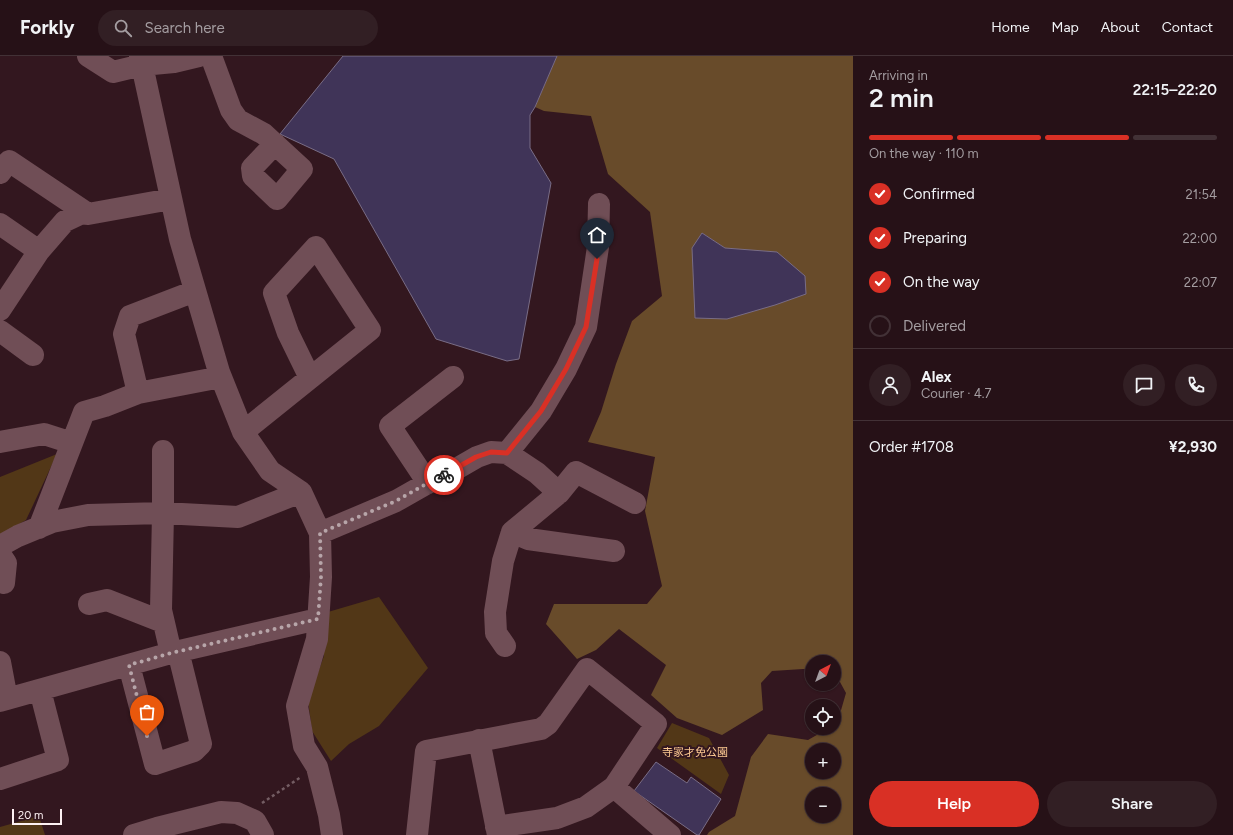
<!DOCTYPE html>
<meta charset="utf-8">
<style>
body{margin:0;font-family:Figtree,"Noto Sans JP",sans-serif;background:#321f24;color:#f1f3f6;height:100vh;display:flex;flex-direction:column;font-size:15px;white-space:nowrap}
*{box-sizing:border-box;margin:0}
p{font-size:13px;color:#a49da1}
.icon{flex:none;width:22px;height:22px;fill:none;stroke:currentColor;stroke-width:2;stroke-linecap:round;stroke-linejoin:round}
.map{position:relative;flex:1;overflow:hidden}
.panel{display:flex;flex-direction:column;background:#261117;width:380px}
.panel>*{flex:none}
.needle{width:26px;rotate:41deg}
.fabs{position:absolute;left:805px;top:599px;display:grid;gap:8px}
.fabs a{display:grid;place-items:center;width:36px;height:36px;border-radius:50%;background:#261117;box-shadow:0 1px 3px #0004,0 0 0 1px #423136;font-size:20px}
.scale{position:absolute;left:12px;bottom:10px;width:50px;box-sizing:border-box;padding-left:4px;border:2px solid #fef1f3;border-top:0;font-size:11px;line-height:14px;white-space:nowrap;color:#fef1f3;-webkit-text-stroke:3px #33171f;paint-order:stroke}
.pin{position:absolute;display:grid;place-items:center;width:34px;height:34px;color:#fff;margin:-41px -17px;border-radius:50% 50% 50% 0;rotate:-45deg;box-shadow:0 0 4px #0007}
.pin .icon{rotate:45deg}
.courier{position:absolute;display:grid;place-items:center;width:40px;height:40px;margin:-20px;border:3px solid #d93025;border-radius:50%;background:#fff;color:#222;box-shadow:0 1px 5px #0007}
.overview em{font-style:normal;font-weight:600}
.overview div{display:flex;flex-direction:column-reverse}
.overview{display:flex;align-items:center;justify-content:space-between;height:68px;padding:0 16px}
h1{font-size:26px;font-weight:600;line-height:30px}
.bar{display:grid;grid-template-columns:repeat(4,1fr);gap:6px 4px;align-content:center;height:48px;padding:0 16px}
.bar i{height:5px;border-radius:3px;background:#423136}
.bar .current{background:#d93025}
.bar p{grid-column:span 4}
.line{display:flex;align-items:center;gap:10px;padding:0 16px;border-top:1px solid #423136}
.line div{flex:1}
.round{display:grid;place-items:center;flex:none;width:42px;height:42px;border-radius:21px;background:#321f24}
ol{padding:0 16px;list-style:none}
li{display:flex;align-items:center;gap:12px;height:44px}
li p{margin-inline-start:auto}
li .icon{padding:4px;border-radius:50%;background:#d93025;color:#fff;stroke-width:4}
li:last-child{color:#a49da1}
li i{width:22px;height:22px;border:2px solid #423136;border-radius:50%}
.action{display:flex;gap:8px;margin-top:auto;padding:8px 16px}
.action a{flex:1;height:46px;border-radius:24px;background:#d93025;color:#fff;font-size:16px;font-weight:600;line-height:46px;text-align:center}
.action a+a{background:#321f24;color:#f1f3f6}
header{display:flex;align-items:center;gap:24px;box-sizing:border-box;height:56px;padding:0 20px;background:#261117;border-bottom:1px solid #423136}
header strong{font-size:19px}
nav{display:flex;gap:22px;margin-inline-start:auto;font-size:14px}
.search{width:280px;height:36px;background:#321f24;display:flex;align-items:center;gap:10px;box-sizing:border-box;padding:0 14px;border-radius:22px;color:#a49da1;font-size:15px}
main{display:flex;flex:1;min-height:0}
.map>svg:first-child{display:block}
.green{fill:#523717}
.forest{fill:#684b2a;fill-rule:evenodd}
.water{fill:#403458;stroke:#796d86}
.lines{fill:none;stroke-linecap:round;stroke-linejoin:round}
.path{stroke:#745d63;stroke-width:2.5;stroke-dasharray:3 3;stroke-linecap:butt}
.minor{stroke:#704e56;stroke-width:22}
.done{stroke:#b7a5a9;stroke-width:4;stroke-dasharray:0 7.2}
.route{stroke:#d93025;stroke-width:5}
.labels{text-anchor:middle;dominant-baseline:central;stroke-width:4;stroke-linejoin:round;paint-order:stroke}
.park-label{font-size:11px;fill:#fdca92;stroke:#33171f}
</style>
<header>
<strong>Forkly</strong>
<div class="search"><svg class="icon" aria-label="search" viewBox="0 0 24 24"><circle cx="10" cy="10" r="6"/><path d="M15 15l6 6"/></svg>Search here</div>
<nav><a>Home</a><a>Map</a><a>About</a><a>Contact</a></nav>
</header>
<main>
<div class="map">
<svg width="853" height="779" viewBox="0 0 853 779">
<rect width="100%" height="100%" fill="#33171f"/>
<!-- green -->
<path class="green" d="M57 398 26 464 0 479V421Z
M379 541 428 612 379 670 349 688 331 705 312 675 308 644 324 600V593L328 556Z
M672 667 709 682 729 719 721 738 657 692Z
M39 760 45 779H0V771Z"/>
<!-- forest -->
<path class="forest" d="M557 0H853V779H707L709 776 735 760 751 701 768 678 808 684 829 672H834V669L837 668 846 637 834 615V606H812V613H803L772 615 761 627 763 654 722 679 677 662 651 639 666 609 619 573 596 594 577 603 546 568 554 548H647L662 530 645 455 655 401 588 386 601 356 616 308 632 265 662 240 650 156 608 118 591 60 544 55 535 51ZM702 177 725 192H693ZM812 694H834V716H812ZM812 738H834V760H812Z"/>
<!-- water -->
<path class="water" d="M343 0H557L535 51 530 59V92L551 127 519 303 507 305 436 283 334 103 280 78Z
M702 177 725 192 777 196 805 220 806 238 775 249 727 263 695 262 692 192Z
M656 706 687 727 691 721 721 743 699 779H697L634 735Z"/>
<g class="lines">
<!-- path -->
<path class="path" d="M262 747 301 721"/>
<!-- minor -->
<path class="minor" d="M88 0 113 16 142 9 174 6 199 0
M140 0 180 183 219 316 243 376 270 415 301 436 320 477 321 521 317 583 297 650 304 690 317 711 329 759 332 779
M211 0 231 54 238 64 264 78 302 113 277 143 253 120 252 112 275 88
M0 117 9 105 88 158 171 143
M0 168 39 195
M0 254 39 195 65 165 84 156
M0 275 33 299
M138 337 124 278 130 260 195 235
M243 376 370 274 316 191 274 237 288 277 310 322
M0 386 44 378 72 387
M163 395V457L161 554 171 597
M507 397 541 355 566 313 586 271 598 191 599 148
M428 427 390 370 453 321
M39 472 84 356 105 350 138 337 221 321
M512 476 528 483 614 495
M320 477 396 445 433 424 451 416 477 401 491 396 507 397 537 417 559 437
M0 490 18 480 52 466 88 459 163 457 238 461 301 436
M0 498 6 507 4 527
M89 548 107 544 163 566
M505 590 496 577 495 556 503 505 512 476 559 437 576 416 635 447
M0 606 7 643
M129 609 155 708 194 695 201 688 178 595
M0 645 171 597 318 563
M479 684 498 779
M0 723 58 704 40 634
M614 731 670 779
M134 779 157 772 221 756 237 757 255 765 263 779
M417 779 426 695 541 673 548 668 587 613 656 668 614 731 586 751 557 762 496 771"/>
</g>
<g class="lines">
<!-- done -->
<path class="done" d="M147 680 129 609 171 597 318 563 321 521 320 477 396 445 433 424 444 419"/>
<!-- route -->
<path class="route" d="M444 419 476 401 491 396 507 397 541 355 566 313 586 271 597 203"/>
</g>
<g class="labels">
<!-- park labels -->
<g class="park-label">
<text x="695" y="696">寺家才免公園</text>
</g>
</g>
</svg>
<div class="fabs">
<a><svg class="needle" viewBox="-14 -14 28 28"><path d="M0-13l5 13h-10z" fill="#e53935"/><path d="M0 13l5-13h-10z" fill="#a49da1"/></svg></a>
<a><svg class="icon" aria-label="locate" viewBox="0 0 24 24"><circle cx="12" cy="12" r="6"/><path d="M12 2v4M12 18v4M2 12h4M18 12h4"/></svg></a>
<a>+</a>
<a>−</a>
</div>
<div class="scale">20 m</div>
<div class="pin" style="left:147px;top:680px;background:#ea580c"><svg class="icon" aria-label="bag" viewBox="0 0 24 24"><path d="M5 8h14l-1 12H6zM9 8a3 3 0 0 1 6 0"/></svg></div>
<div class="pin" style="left:597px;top:203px;background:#1f2937"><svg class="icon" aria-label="home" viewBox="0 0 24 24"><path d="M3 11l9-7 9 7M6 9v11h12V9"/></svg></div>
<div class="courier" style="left:444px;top:419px"><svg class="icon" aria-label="bike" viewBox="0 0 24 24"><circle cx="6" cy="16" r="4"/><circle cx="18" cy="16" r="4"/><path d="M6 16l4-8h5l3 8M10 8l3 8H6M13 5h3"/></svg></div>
</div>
<section class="panel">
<div class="overview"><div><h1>2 min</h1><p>Arriving in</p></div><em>22:15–22:20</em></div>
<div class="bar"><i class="current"></i><i class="current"></i><i class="current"></i><i></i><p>On the way · 110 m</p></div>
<ol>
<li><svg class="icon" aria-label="check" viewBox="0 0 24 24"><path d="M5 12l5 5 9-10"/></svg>Confirmed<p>21:54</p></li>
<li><svg class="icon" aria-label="check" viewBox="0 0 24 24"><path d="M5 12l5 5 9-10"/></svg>Preparing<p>22:00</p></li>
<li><svg class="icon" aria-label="check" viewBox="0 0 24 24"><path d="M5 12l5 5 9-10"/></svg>On the way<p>22:07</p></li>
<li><i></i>Delivered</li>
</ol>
<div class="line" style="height:72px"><a class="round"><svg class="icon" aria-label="person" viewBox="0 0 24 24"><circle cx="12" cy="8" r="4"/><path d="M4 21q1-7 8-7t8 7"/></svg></a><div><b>Alex</b><p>Courier · 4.7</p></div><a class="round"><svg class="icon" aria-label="chat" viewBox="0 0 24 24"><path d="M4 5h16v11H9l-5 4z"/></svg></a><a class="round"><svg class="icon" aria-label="phone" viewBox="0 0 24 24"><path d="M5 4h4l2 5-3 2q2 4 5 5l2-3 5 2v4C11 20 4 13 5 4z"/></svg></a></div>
<div class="line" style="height:52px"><div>Order #1708</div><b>¥2,930</b></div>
<div class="action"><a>Help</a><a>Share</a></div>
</section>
</main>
